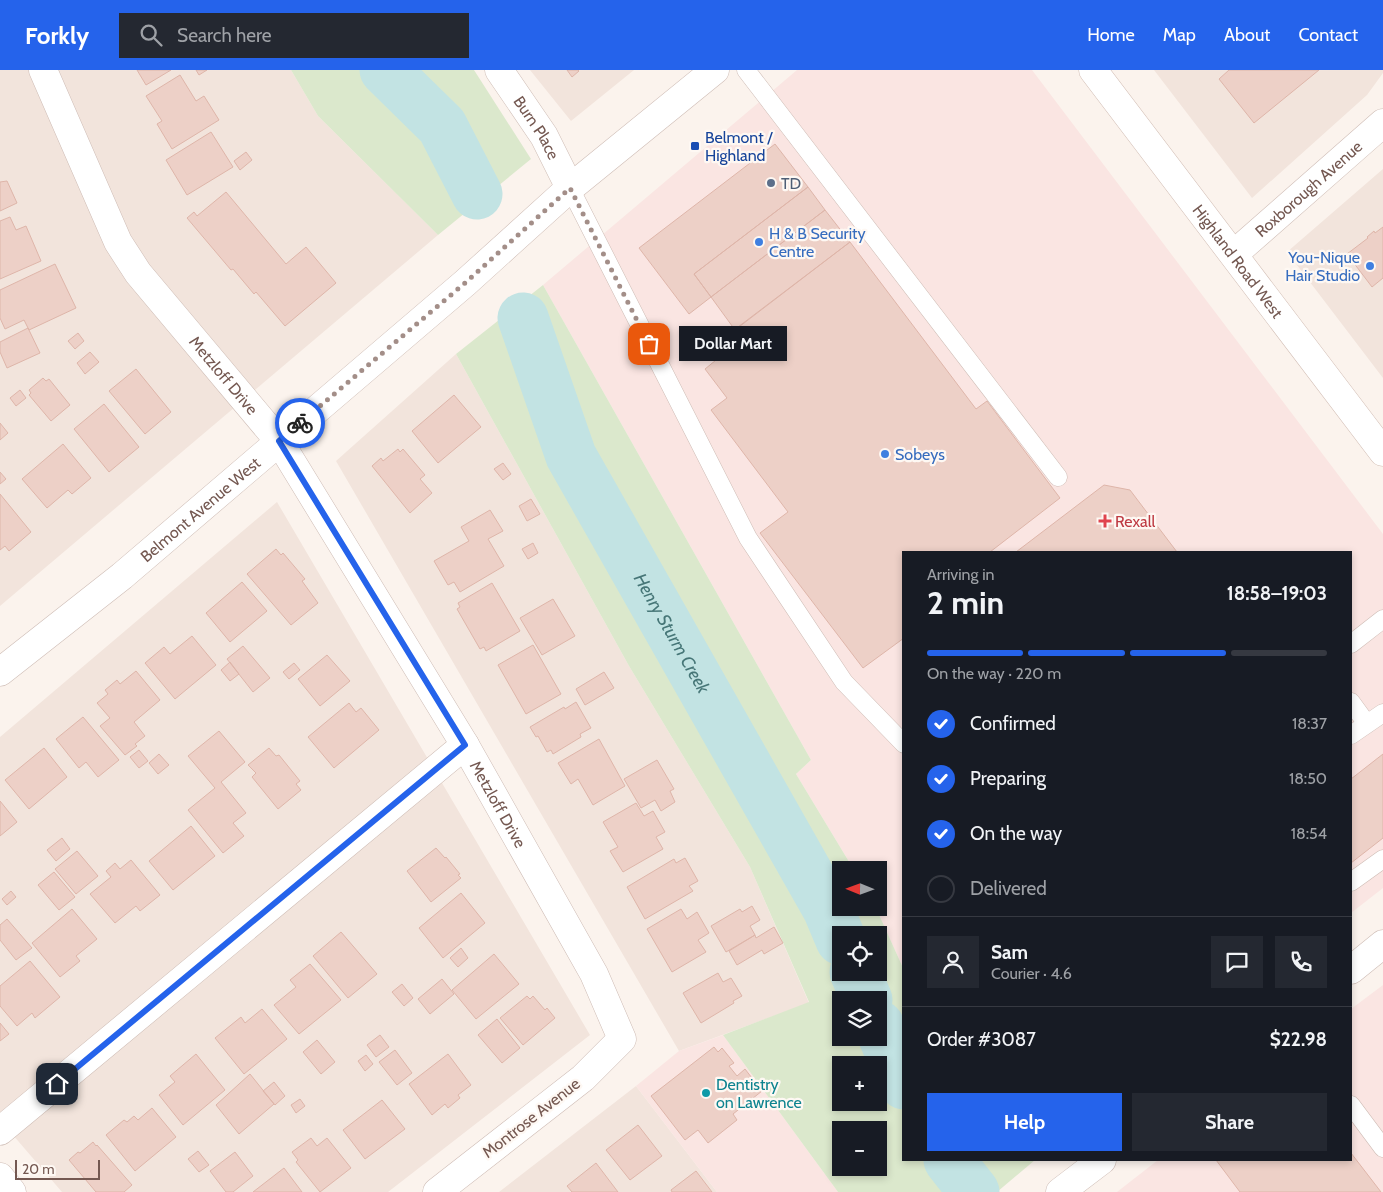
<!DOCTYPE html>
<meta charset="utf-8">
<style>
body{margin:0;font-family:Cabin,sans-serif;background:#242831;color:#f1f3f6;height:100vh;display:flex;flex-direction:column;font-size:19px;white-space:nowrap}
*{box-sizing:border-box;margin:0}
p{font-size:16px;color:#9ea1a6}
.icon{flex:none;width:28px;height:28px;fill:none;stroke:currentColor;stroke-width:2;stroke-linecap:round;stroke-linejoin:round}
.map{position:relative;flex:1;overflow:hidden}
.details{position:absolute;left:902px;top:481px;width:450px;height:610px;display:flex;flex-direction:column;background:#171b24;border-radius:0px;box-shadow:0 2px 8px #0003}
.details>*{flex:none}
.needle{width:32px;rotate:271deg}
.buttons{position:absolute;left:832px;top:791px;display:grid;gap:10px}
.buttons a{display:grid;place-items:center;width:55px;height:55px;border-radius:0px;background:#171b24;box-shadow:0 2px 8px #0003;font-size:25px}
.scale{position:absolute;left:15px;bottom:12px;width:85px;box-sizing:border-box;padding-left:5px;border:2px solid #745851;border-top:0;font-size:14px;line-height:18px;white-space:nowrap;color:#745851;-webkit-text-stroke:4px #fef8f3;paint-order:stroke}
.pin{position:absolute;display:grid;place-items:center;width:42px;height:42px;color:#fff;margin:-21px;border-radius:10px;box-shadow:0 2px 8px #0006}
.courier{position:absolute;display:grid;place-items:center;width:50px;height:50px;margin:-25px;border:4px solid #2563eb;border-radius:50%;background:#fff;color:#222;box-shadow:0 1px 6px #0007}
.bubble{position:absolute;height:35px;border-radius:0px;background:#171b24;box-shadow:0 2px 8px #0003;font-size:16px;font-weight:700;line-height:35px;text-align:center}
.headline em{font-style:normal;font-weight:700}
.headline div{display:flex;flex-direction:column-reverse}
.headline{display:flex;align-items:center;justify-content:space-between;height:85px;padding:0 25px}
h1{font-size:32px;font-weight:700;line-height:38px}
.bar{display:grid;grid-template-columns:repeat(4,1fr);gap:8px 5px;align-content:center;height:60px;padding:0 25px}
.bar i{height:6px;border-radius:4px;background:#363941}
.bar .on{background:#2563eb}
.bar p{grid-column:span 4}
.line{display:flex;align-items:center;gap:12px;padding:0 25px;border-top:1px solid #363941}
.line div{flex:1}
.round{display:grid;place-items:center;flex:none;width:52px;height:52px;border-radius:0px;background:#242831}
ol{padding:0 25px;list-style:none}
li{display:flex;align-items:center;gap:15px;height:55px}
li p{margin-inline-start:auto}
li .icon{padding:5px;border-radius:50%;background:#2563eb;color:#fff;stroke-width:4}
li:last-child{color:#9ea1a6}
li i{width:28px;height:28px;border:2px solid #363941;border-radius:50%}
.primary-button{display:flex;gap:10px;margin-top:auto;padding:10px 25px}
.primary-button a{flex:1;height:58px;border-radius:0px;background:#2563eb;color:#fff;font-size:20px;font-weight:700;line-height:58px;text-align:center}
.primary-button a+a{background:#242831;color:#f1f3f6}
header{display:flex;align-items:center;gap:30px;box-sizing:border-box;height:70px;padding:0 25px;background:#2563eb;color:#fff}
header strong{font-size:24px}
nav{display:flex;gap:28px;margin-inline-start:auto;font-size:18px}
.search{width:350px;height:45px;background:#242831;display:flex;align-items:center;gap:12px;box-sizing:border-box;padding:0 18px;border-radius:0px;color:#9ea1a6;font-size:19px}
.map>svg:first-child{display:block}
.residential{fill:#f2e4dc}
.commercial{fill:#fae5e2}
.green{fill:#dbe8cc;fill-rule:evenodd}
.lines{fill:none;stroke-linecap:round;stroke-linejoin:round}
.river{stroke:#c2e3e3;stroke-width:51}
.building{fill:#edd0c7;stroke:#deb5a9}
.service-casing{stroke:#cebcb5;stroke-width:19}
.minor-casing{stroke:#cebcb5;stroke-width:29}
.tertiary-casing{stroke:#cebcb5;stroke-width:29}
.secondary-casing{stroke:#d1bcb3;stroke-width:29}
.service{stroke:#fff;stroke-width:18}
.minor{stroke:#fff;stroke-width:28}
.tertiary{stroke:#fff;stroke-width:28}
.secondary{stroke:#fff;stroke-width:28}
.done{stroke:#a38e88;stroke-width:5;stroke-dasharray:0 9}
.route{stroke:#2563eb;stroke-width:6}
.transit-dot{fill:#1a4fb4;stroke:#fef8f3;stroke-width:2}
.service-dot{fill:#5c6f8a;stroke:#fef8f3;stroke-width:2}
.shop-dot{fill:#3f7fe0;stroke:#fef8f3;stroke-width:2}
.health-dot{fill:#e0444e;stroke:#fef8f3;stroke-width:2}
.culture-dot{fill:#0f9aa8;stroke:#fef8f3;stroke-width:2}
.labels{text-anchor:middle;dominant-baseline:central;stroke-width:4.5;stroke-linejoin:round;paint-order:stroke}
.street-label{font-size:16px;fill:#745851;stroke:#fef8f3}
.transit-label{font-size:16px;fill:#164399;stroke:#fef8f3;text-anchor:start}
.service-label{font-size:16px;fill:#4e5e75;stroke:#fef8f3;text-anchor:start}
.shop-label{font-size:16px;fill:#366cbe;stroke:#fef8f3;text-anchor:start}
.health-label{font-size:16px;fill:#be3a42;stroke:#fef8f3;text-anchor:start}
.culture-label{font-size:16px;fill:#0d838f;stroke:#fef8f3;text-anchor:start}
.water-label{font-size:18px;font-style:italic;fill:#467677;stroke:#fef8f3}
</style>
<header>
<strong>Forkly</strong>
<div class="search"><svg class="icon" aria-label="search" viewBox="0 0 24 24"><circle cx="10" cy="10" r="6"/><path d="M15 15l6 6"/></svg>Search here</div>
<nav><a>Home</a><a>Map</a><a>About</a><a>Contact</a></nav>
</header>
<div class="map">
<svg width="1383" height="1122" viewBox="0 0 1383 1122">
<rect width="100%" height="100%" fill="#fbf3ed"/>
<!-- residential -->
<path class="residential" d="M0 0H291L318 46 438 165 0 536Z
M530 0H634L571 51Z
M1154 0H1383V3L1367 25 1252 128Z
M1383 99V308L1287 182Z
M456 284 629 596 750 797 809 933 679 981 336 391Z
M277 432 590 965 388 1122H62L0 1050V667Z
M636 1016 717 1122H499Z"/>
<!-- commercial -->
<path class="commercial" d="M797 0H1032L1383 464V818L1351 843V482H904V900L876 838H879V800H854L796 704 811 690 543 215Z
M1383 915V1122H1117L1158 1090H1351V939Z
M723 965 838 1122H717L636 1016 679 981Z"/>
<!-- green -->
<path class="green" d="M291 0H474L531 89 438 165 318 46Z
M543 215 811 690 796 704 854 800H841V838H876L904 900V1090H1035L997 1122H838L723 965 809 932 750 797 629 596 456 284ZM841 865H879V902H841ZM841 930H879V968H841ZM841 995H879V1032H841ZM841 1060H879V1098H841Z"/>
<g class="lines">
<!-- river -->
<g class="river">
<path d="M385 0 442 56 477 124"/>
<path id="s1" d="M523 248 571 386 828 839 841 870"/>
<path d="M855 902 867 930"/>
<path d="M879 956 904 1014"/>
<path d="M949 1090 974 1122"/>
</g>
</g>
<!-- building -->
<path class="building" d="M137 0H171L146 15Z
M196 0H207L199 5Z
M567 0H578L579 1 572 7Z
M1229 0H1319L1254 53 1219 9Z
M180 5 196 31 204 26 219 50 172 79 157 54 162 51 146 26Z
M211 62 233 97 187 125 166 90Z
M775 74 808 117 694 204 711 227 689 244 639 178Z
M246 82 252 90 240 100 234 91Z
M7 111 17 133 0 141V112Z
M808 117 825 140 711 227 694 204Z
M226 122 286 194 306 177 336 213 285 256 256 222 254 224 233 199 231 200 187 148 194 142 197 146Z
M825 140 850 172 735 260 711 227Z
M10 147 16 160 26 156 41 191 0 209V151Z
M1383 157V208L1372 217 1347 184 1368 168 1367 167 1374 161 1375 163Z
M850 172 976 339 987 331 1060 428 990 482H904V568L863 598 760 463 788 442 711 340 727 328 705 299 721 286 713 276Z
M55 194 76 238 29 260 24 250 5 259 0 248V220Z
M28 258 40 283 7 298 0 282V272Z
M78 263 84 271 75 279 68 271Z
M90 282 99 292 85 304 77 293Z
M136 299 171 342 145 364 109 321Z
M43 308 46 311 49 309 70 335 51 351 29 325 31 323 29 320Z
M20 320 26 328 16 336 10 328Z
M454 325 481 357 438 393 412 361Z
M104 334 139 377 109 402 74 359Z
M0 353 8 363 0 370Z
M63 374 91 408 72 424 68 420 47 438 22 409Z
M398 379 400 382 403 379 425 405 420 409 432 423 410 443 372 396 381 388 383 391Z
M503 393 511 404 503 410 494 399Z
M0 402 6 409 0 414Z
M1104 415 1130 420 1177 482H1016Z
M0 424 31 462 9 481 5 476 0 480Z
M531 429 540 444 527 451 519 436Z
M490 440 503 461 488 469 504 496 460 522 454 512 448 515 434 491 469 471 461 457Z
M533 473 538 483 528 489 522 479Z
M276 479 281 485 283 483 305 509 302 511 318 533 291 555 247 504Z
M242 512 267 541 230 572 206 543Z
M492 513 520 561 486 581 484 577 480 579 457 539 460 537 458 533Z
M553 529 575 566 542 585 520 548Z
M192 566 216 595 175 629 145 593 164 577 170 584Z
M533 575 561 624 526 644 498 595Z
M243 576 270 608 253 622 227 589Z
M327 585 350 611 320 636 298 609Z
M230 592 239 604 230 611 221 600Z
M294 593 300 600 289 609 283 602Z
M136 601 160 630 134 652 145 666 135 674 137 676 125 685 100 656 110 648 97 633 108 624 105 620 117 610 120 614Z
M604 602 614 618 585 635 576 619Z
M576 632 591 658 580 664 581 667 553 684 551 680 547 682 538 666 536 667 530 657 564 637 565 639Z
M349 633 356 642 361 638 379 660 334 698 308 667Z
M83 647 119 690 98 707 86 692 79 698 56 669Z
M219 661 245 692 221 712 246 743 233 753 244 766 223 783 188 740 215 718 188 686Z
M599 669 625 716 593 735 578 709 571 714 558 693Z
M44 678 67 707 29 739 5 710Z
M269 678 276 686 279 685 300 711 296 714 301 720 278 739 252 707 256 703 248 695Z
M139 680 148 691 139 698 130 687Z
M159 684 169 695 158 704 149 693Z
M1383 684V768L1351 793V709Z
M657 690 674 719 670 721 675 732 661 741 655 730 641 738 624 709Z
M0 731 17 752 0 766Z
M636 733 644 746 653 741 665 762 656 767 663 779 623 802 610 781 618 777 603 752Z
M191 756 215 786 173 820 149 791Z
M62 768 70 779 56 791 47 780Z
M436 778 445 788 446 787 460 804 458 805 461 808 431 832 407 801Z
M77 781 98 806 76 824 55 799Z
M685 788 698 811 689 816 693 821 645 849 627 817 674 789 676 793Z
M131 790 160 825 140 841 136 836 115 853 90 824 111 807 106 801 115 793 120 799Z
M54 802 75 827 59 840 38 815Z
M11 821 16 827 7 835 2 829Z
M461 823 485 853 443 888 419 858Z
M752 836 760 850 750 856 755 865 726 882 711 856 740 839 742 842Z
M72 839 97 869 76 886 80 891 60 907 32 873Z
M681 839 687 849 697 842 709 863 698 870 706 882 672 902 647 859Z
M7 849 32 878 16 890 0 870V855Z
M774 857 783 873 764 884 762 880 737 895 729 881 755 865 756 868Z
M341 862 377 904 348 928 313 886Z
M461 878 468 888 458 897 450 888Z
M494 884 519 914 476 949 452 920Z
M30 891 60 927 35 948 32 943 17 956 0 936V916Z
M310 894 341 930 299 964 274 935 296 917 290 910Z
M718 903 723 912 731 908 742 926 733 931 734 933 701 953 683 923Z
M442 909 454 924 430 944 418 929Z
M402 914 413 928 404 936 392 922Z
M527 926 530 929 533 926 545 940 547 938 555 948 523 975 500 948Z
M262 939 287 969 244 1004 215 968 241 947 245 953Z
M497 949 520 978 502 993 478 965Z
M0 953 9 964 0 971Z
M380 965 389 977 376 987 367 975Z
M317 970 335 992 321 1004 303 982Z
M714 977 718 982 722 978 734 993 729 996 737 1006 745 999 762 1021 733 1044 737 1050 708 1073 698 1060 685 1070 651 1026Z
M395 980 412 1003 397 1015 379 992Z
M196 984 225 1020 183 1055 159 1025 175 1012 170 1006Z
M448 984 471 1015 458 1025 460 1028 448 1038 445 1034 432 1045 409 1014Z
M366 985 373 994 365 1001 358 991Z
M250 1004 274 1034 239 1064 216 1035Z
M274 1012 285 1026 275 1035 263 1021Z
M300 1029 305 1036 296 1043 291 1035Z
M382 1030 405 1059 365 1089 343 1060Z
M152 1038 176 1067 135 1101 106 1065 124 1050 127 1052 134 1046 138 1050Z
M638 1055 662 1086 630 1110 606 1080Z
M311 1068 317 1076 327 1068 351 1098 320 1122 296 1092 298 1090 292 1082Z
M93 1072 96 1076 97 1075 132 1115 124 1122H96L69 1090 78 1082 80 1083Z
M198 1081 209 1095 199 1102 188 1089Z
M235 1082 253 1106 233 1122H226L210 1101Z
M1351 1083 1381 1122H1240L1216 1090H1351Z
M596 1093 618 1122H572L567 1116Z
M284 1098 302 1122H253Z
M696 1101 712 1122H672L671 1120Z"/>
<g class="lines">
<!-- service casing -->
<g class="service-casing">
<path id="service" d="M746 0 1058 407
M570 118 748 468 844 612 904 674
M1351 574 1383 549
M1351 632 1367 654
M1351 665 1383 643
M1351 812 1383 789
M1351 1035 1383 1078"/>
</g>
<!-- minor casing -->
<g class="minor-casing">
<g id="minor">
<path id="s2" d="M43 0 118 172 138 203 279 371 465 675 594 904 622 969 583 1008 437 1122"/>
<path id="s3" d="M499 0 544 66 570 118"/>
<path id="s4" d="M1234 184 1383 53"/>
<path d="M1351 900 1383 874"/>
<path d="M0 1061 465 675"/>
<path d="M0 1107 12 1122"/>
<path d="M1060 1122 1102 1090"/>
</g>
</g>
<!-- tertiary casing -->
<g class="tertiary-casing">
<g id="tertiary">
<path id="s5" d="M0 602 122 506 465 213 570 118 715 0"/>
</g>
</g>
<!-- secondary casing -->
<g class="secondary-casing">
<g id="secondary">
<path id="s6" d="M1093 0 1383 382"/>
</g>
</g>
<!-- service -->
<use href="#service" class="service"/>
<!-- minor -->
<use href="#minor" class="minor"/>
<!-- tertiary -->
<use href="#tertiary" class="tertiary"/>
<!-- secondary -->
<use href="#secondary" class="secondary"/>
</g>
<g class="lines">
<!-- done -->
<path class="done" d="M300 353 465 213 570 118 649 274"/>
<!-- route -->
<path class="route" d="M57 1014 465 675 279 371 300 353"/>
</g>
<!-- markers -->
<rect class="transit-dot" x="690" y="71" width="10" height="10" rx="2.5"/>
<circle class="service-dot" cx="771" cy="113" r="5"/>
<g class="shop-dot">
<circle cx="759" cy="172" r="5"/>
<circle cx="1370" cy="196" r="5"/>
<circle cx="885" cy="384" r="5"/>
</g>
<path class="health-dot" d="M1102.5 443.5h5v5h5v5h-5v5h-5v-5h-5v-5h5z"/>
<circle class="culture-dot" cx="706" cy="1023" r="5"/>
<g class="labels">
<!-- street labels -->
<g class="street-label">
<text stroke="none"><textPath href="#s3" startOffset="69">Burn Place</textPath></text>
<text stroke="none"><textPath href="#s4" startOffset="99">Roxborough Avenue</textPath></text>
<text stroke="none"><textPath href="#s6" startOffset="240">Highland Road West</textPath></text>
<text stroke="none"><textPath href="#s2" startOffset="358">Metzloff Drive</textPath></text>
<text stroke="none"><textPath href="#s5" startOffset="258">Belmont Avenue West</textPath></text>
<text stroke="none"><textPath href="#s2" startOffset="868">Metzloff Drive</textPath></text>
<text transform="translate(531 1048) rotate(-38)">Montrose Avenue</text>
</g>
<!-- transit labels -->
<g class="transit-label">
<text x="705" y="67">Belmont /<tspan x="705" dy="18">Highland</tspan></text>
</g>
<!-- service labels -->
<g class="service-label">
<text x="781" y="113">TD</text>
</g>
<!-- shop labels -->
<g class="shop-label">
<text x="769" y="163">H &amp; B Security<tspan x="769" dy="18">Centre</tspan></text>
<text x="1360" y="187" text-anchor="end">You-Nique<tspan x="1360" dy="18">Hair Studio</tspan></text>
<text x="895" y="384">Sobeys</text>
</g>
<!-- health labels -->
<g class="health-label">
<text x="1115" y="451">Rexall</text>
</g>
<!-- culture labels -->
<g class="culture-label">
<text x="716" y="1014">Dentistry<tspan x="716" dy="18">on Lawrence</tspan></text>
</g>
<!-- water labels -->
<g class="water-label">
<text stroke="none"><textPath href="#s1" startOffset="350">Henry Sturm Creek</textPath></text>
</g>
</g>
</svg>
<div class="buttons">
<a><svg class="needle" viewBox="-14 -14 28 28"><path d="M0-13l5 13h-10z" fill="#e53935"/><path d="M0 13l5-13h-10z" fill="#9ea1a6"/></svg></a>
<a><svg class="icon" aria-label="locate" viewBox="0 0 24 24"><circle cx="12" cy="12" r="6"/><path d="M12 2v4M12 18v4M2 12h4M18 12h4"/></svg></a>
<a><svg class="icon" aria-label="layers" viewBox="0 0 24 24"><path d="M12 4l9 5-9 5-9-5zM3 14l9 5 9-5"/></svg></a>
<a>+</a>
<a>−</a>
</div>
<div class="scale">20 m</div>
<div class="pin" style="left:649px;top:274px;background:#ea580c"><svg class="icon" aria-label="bag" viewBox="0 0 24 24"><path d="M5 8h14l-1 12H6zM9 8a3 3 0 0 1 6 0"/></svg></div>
<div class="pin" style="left:57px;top:1014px;background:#1f2937"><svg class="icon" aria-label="home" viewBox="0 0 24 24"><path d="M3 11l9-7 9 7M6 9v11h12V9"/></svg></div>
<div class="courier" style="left:300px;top:353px"><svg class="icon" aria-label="bike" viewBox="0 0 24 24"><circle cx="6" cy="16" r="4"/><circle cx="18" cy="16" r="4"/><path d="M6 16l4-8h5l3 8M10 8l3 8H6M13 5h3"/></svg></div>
<div class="bubble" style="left:679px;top:256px;width:108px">Dollar Mart</div>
<section class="details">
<div class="headline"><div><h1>2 min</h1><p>Arriving in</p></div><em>18:58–19:03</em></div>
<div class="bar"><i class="on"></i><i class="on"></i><i class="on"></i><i></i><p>On the way · 220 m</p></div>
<ol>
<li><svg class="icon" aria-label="check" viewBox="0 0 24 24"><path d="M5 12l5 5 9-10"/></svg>Confirmed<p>18:37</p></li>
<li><svg class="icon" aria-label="check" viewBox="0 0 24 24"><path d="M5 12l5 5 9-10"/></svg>Preparing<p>18:50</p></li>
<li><svg class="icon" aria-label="check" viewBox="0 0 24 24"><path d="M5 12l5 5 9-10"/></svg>On the way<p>18:54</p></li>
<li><i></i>Delivered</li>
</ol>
<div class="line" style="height:90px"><a class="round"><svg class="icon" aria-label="person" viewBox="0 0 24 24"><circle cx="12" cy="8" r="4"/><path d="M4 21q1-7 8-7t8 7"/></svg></a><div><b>Sam</b><p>Courier · 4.6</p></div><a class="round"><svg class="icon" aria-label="chat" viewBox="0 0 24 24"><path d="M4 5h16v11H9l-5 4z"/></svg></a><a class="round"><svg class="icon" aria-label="phone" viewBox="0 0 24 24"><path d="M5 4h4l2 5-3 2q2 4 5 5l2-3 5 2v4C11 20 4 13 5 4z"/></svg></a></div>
<div class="line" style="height:65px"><div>Order #3087</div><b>$22.98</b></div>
<div class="primary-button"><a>Help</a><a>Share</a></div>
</section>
</div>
